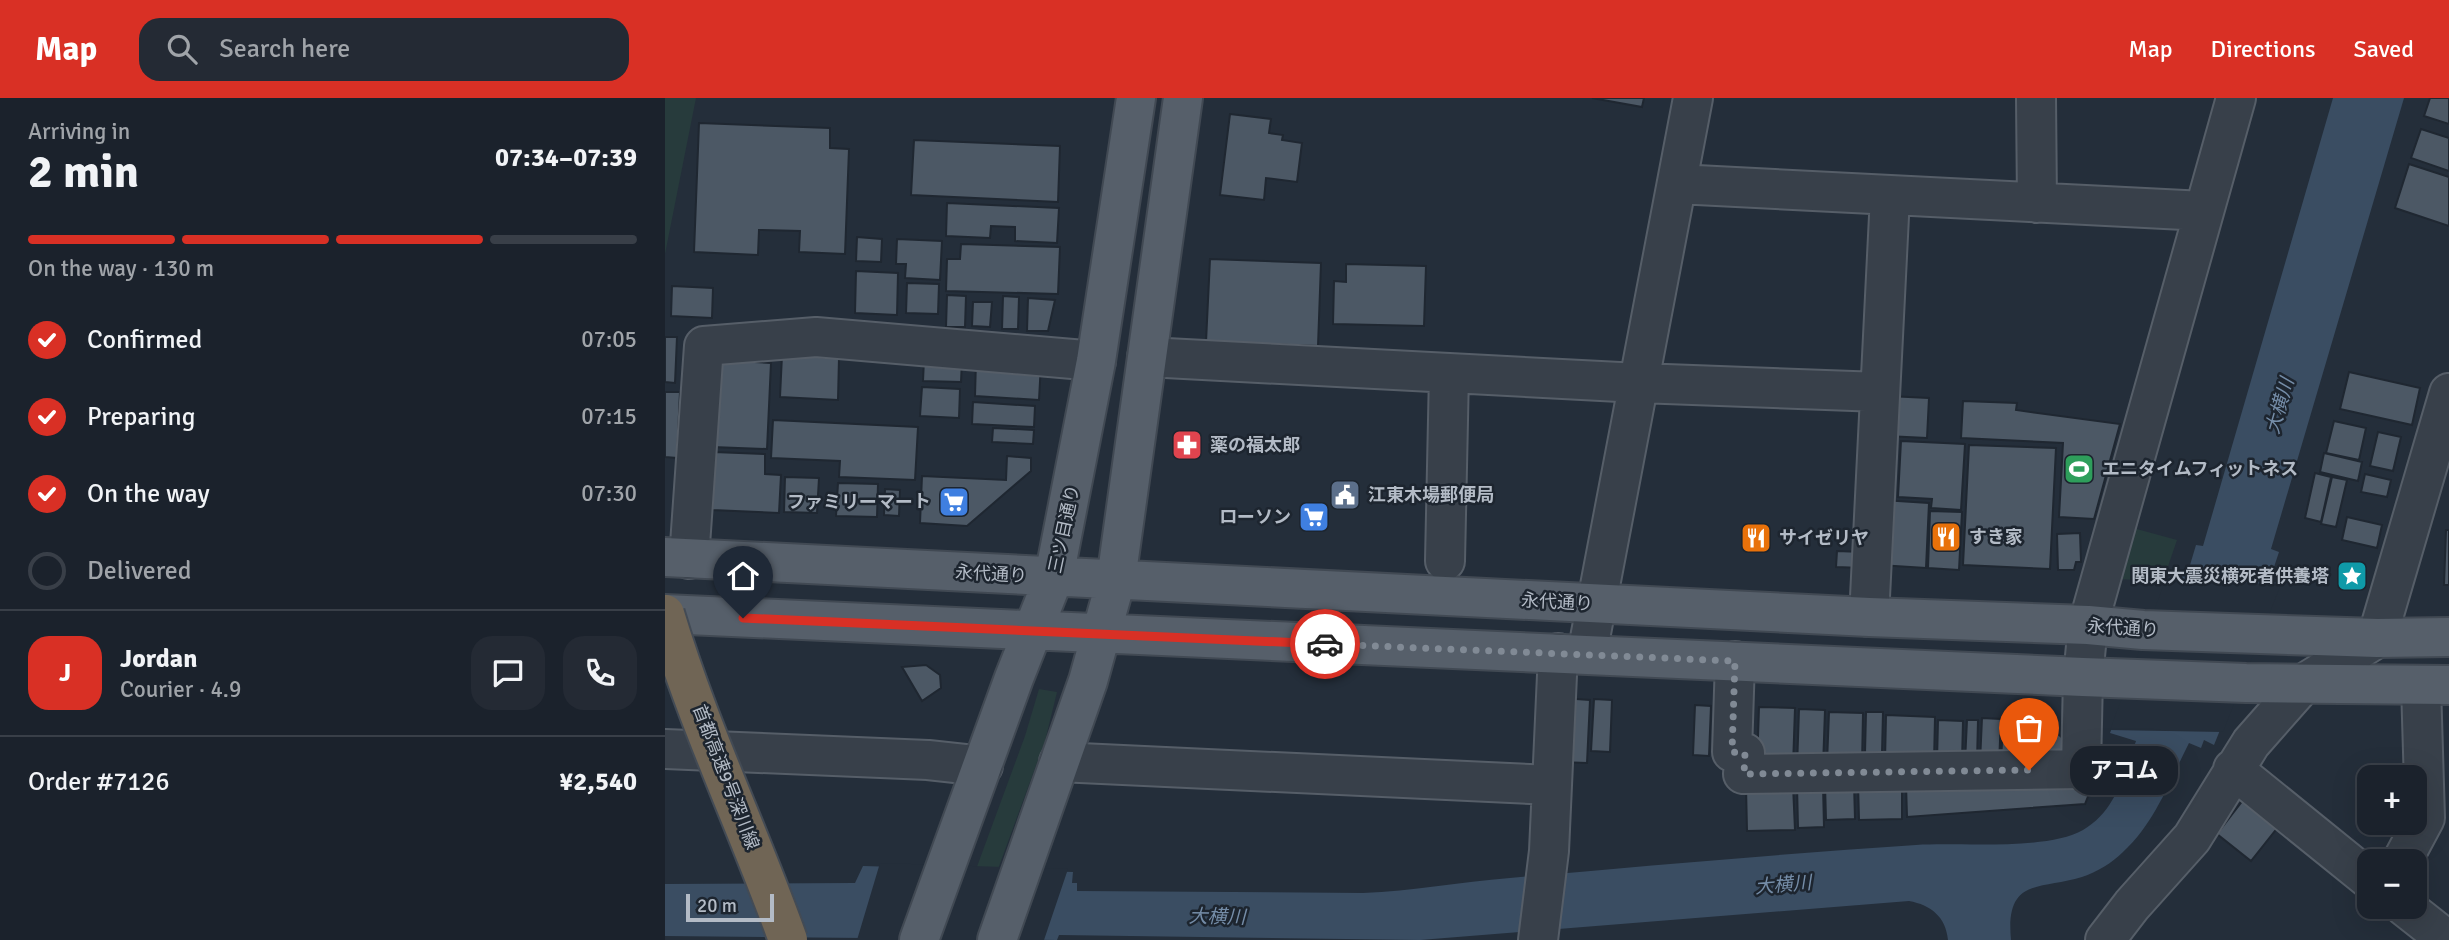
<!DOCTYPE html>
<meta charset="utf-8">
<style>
body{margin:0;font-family:Signika,"Noto Sans JP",sans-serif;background:#242a34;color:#f1f3f6;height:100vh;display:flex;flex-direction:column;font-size:26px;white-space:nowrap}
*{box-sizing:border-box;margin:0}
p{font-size:23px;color:#a0a4a9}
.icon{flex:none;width:38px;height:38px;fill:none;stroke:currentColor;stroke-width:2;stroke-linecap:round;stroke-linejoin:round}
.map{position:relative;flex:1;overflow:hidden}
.sheet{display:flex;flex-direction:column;background:#1b222c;width:665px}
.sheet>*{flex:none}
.controls{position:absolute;left:1692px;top:667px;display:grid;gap:14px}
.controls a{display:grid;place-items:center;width:70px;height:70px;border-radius:14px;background:#1b222c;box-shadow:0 7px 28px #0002,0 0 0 2px #393f48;font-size:35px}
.scale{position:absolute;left:21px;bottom:18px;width:88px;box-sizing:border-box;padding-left:7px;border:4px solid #b3bbc6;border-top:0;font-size:19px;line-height:24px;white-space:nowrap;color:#b3bbc6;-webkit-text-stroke:5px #1d252f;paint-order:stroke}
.pin{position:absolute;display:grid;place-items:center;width:60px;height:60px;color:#fff;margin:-72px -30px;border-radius:50% 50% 50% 0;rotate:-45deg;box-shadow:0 0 7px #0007}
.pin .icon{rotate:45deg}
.courier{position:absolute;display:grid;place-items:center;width:70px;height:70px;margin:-35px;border:5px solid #d93025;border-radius:50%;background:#fff;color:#222;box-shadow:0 2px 9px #0007}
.bubble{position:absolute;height:49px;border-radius:21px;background:#1b222c;box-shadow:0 7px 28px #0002,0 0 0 2px #393f48;font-size:23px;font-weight:700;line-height:49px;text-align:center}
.head em{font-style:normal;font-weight:700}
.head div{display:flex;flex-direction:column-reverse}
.head{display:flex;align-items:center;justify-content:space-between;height:119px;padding:0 28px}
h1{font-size:46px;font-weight:700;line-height:52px}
.bar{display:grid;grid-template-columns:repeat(4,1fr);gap:10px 7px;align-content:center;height:84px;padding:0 28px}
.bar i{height:9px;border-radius:5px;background:#393f48}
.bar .selected{background:#d93025}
.bar p{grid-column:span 4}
.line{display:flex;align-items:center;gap:18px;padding:0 28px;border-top:2px solid #393f48}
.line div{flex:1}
.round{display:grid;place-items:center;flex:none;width:74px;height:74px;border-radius:21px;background:#242a34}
ol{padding:0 28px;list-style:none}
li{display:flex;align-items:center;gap:21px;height:77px}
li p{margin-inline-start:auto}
li .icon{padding:7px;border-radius:50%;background:#d93025;color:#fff;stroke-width:4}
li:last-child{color:#a0a4a9}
li i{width:38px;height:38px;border:4px solid #393f48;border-radius:50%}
header{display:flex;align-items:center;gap:42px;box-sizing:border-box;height:98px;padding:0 35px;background:#d93025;color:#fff}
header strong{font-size:33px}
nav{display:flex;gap:38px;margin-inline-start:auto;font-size:24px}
.search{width:490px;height:63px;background:#242a34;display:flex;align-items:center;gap:18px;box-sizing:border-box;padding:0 24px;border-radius:21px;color:#a0a4a9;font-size:26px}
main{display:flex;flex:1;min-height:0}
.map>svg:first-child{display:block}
.green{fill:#273b3c}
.water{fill:#3a4d62}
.pier{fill:#242e3a}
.building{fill:#4c5865;stroke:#1f2731;stroke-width:2}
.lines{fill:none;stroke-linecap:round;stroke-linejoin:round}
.minor-casing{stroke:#565e68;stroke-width:42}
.major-casing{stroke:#414953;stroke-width:42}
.minor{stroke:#38404a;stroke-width:38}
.major{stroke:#565f6a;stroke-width:38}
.highway-bridge-casing{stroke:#434b55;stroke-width:42;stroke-linecap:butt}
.highway-bridge{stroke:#706555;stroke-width:38}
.done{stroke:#818a95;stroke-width:7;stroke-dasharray:0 12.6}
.route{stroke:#d93025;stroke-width:9}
.labels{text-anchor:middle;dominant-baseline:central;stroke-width:5;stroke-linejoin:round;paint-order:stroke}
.poi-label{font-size:18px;font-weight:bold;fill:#b3bbc6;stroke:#1d252f;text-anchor:start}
.street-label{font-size:18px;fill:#b3bbc6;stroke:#1d252f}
.water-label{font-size:19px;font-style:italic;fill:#758da8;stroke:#1d252f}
</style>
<header>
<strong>Map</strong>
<div class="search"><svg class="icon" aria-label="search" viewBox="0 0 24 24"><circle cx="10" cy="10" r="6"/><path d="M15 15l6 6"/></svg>Search here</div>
<nav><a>Map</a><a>Directions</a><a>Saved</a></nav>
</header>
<main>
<section class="sheet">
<div class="head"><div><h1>2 min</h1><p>Arriving in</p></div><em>07:34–07:39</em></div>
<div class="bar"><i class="selected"></i><i class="selected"></i><i class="selected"></i><i></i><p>On the way · 130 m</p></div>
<ol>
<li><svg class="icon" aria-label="check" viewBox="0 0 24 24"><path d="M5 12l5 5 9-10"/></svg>Confirmed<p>07:05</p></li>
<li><svg class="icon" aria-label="check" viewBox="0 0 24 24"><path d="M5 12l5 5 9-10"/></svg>Preparing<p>07:15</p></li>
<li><svg class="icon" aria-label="check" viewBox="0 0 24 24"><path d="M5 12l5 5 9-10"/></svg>On the way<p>07:30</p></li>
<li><i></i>Delivered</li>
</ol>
<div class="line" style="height:126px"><b class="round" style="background:#d93025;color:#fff">J</b><div><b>Jordan</b><p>Courier · 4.9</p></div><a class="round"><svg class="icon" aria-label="chat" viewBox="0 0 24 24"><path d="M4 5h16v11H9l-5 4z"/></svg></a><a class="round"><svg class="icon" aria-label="phone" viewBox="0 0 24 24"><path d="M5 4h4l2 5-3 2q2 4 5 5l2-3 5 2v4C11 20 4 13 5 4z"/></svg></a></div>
<div class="line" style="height:91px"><div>Order #7126</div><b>¥2,540</b></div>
</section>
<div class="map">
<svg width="1784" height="842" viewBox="0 0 1784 842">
<rect width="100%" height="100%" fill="#242e3a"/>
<!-- green -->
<path class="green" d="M0 0H31L0 156Z
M1468 430 1512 442 1498 483 1451 481Z
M374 591 392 594 380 643 307 842H285L360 638Z"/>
<!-- water -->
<path class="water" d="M1668 0H1739L1606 451 1614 454 1604 484H1615L1549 647 1539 642 1536 650 1524 645C1505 682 1490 725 1458 754 1447 765 1432 774 1417 779 1375 792 1340 779 1346 842H1283C1281 819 1266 807 1244 803L755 842 394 837 392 842 0 838V786L190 785 198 768 408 774 407 785H412V793L698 795C747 793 795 784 845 780 980 768 1115 756 1251 747 1295 744 1381 753 1418 732 1451 713 1459 676 1471 643L1445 635 1506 476 1522 477 1531 447 1538 448Z"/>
<!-- pier -->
<path class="pier" d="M1500 483 1616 486 1558 634 1445 632Z
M215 765 403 771 379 842H192Z"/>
<!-- building -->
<path class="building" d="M927 0H979L977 9Z
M1765 0H1784V26L1759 18Z
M565 16 606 21 604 35 618 37 617 42 637 45 632 84 601 80 599 102 555 97Z
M34 25 165 30V50L184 51 180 156 134 154 135 133 94 132 93 157 29 154Z
M1756 31 1784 40V73L1746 60Z
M249 42 395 48 393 104 246 97Z
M1744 66 1784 79V128L1730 110Z
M282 105 394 110 392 145 350 143V129L326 128 325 140 281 138Z
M192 139 217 141 216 164 191 163Z
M232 141 277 143 275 182 240 180 241 166H231Z
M296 146 395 149 393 196 281 193 282 161H295Z
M545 161 656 165 653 248 541 244Z
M681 166 761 168 759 228 668 226 669 183 681 184Z
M191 173 233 175 232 217 190 215Z
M242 185 274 186 273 216 241 215Z
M7 188 48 190 47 220 6 218Z
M282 197 301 198 300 229H281Z
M338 198 354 199 353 231H337Z
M363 200 390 202 383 233H362Z
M308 204H327L325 229 307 228Z
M0 239H12L10 285 0 284Z
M117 257 174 260 173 302 115 299Z
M259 261 297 262 296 284 258 283Z
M51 262 106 265 102 351 47 349Z
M311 262 376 265 374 302 310 298Z
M1684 274 1755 290 1747 327 1675 311Z
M257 289 295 291 294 320 255 318Z
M0 294H15L12 360 0 359Z
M1223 298 1264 300 1262 340 1221 338Z
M1298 303 1352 305 1351 312 1455 326 1429 421 1394 419 1398 345 1296 340Z
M308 304 370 308 369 329 307 326Z
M108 322 253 329 250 382 174 379 175 363 106 360Z
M1669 323 1701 330 1694 362 1661 355Z
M328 330 369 332 368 346 327 344Z
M1713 334 1736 339 1728 373 1705 368Z
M1236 343 1300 346 1296 412 1266 410 1267 401 1233 399Z
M1304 347 1391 350 1385 471 1298 467Z
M49 354 100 356V376L116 377 114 415 47 412Z
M1659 355 1697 364 1693 383 1655 374Z
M342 358 366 360V373L302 428 255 425 257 378 341 382Z
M1650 375 1666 379 1656 424 1640 420Z
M1700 376 1726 382 1722 399 1696 394Z
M120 379 154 380 152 415 119 414Z
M1667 379 1682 382 1671 429 1656 426Z
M173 385 213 386 212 419 171 418Z
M220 391 235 392 234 418 219 417Z
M1217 402 1264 405 1261 470 1214 467Z
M1265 413 1297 414 1294 472 1263 470Z
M1682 419 1717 427 1712 450 1677 442Z
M1781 432H1784V487H1779Z
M1415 435 1416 464H1411L1409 472H1393L1392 436Z
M1172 453 1197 454V470L1171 469Z
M261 567 275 577 276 590 257 603 237 569Z
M897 600 925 602 922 665 894 664Z
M929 601 947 602 945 654 926 653Z
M1030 607 1046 608 1044 658 1028 657Z
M1094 609 1130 610 1128 669 1092 668Z
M1134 611 1160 612 1158 670H1132Z
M1164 614 1198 615 1197 667 1162 665Z
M1201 614H1218L1217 656 1200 655Z
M1221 617 1270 619 1269 665 1220 663Z
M1358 619H1374L1372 664H1357Z
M1317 620 1336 621 1334 665 1315 664Z
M1376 620 1404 646 1403 664 1374 663Z
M1273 622 1298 623 1297 664 1272 663Z
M1302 622H1313L1312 664H1300Z
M1338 626 1356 627 1355 663H1336Z
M1430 681 1420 706 1242 719 1241 686Z
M1237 683V721L1194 722 1193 685Z
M1189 685 1190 721 1161 722 1160 686Z
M1128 687 1130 732 1082 733 1081 689Z
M1132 687H1158L1159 729 1133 730Z
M1582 697 1617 724 1586 763 1552 736Z"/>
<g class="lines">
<!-- minor casing -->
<g class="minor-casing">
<path id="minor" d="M1371 0 1372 105
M1012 86 1539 113
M482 259 974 285 1215 294
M24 461 39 248 151 239 431 263
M780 463 784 275
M1204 519 1225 98
M922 556 1028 0
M1070 563 1067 654 1080 655 1078 676 1416 671 1418 579 1423 527 1571 0
M0 651 263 662 318 668
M394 664 887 687
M1568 671 1704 781
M1737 763 1760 720 1756 587
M1739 808 1782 842
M873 842 884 753 893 555
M1440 842 1467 807 1527 740 1586 645 1638 586 1712 540 1784 295"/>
</g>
<!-- major casing -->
<g class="major-casing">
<path id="major" d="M0 459 1204 519 1423 527 1478 532 1712 540 1784 539
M0 516 1418 579 1581 585 1784 587
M254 842 349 580 389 479 431 263 471 0
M332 842 423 583 451 482 518 0"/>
</g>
<!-- minor -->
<use href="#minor" class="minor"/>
<!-- major -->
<use href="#major" class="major"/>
<!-- highway-bridge casing -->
<g class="highway-bridge-casing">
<path id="highway-bridge" d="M0 516C33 627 84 733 123 842"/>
</g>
<!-- highway-bridge -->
<use href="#highway-bridge" class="highway-bridge"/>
</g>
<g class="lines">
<!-- done -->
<path class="done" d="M660 546 1070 563 1067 654 1080 655 1079 676 1364 672"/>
<!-- route -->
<path class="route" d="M78 520 660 546"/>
</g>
<!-- icons -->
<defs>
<g id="pharmacy-square" transform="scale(1.575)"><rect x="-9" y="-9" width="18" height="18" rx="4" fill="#e0444e" stroke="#1d252f"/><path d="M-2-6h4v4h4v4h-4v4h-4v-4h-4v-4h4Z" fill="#fff"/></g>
<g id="stadium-square" transform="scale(1.575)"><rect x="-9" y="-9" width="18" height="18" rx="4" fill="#2e9e5b" stroke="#1d252f"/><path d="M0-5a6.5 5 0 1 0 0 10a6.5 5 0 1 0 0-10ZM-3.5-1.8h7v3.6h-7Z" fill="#fff"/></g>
<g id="civic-square" transform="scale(1.575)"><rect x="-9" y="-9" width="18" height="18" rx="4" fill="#5c6f8a" stroke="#1d252f"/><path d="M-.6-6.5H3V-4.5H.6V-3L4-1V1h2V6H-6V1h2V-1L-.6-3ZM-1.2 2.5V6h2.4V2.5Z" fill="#fff"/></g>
<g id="supermarket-square" transform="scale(1.575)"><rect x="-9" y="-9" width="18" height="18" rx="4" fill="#3f7fe0" stroke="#1d252f"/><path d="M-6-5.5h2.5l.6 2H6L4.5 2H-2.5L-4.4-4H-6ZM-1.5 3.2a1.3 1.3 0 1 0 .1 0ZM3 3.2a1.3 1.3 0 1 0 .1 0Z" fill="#fff"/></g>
<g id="restaurant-square" transform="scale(1.575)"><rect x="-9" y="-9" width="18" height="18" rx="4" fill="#e8710a" stroke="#1d252f"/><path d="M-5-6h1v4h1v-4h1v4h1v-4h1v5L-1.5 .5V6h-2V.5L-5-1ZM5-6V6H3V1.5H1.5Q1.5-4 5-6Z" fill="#fff"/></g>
<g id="sight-square" transform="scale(1.575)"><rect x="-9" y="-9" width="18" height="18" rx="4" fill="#0f9aa8" stroke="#1d252f"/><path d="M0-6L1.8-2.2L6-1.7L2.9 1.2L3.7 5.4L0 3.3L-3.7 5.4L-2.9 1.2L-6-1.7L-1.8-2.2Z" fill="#fff"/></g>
</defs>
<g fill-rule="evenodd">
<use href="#pharmacy-square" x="522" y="347"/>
<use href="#stadium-square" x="1414" y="371"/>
<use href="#civic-square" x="680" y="397"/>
<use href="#supermarket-square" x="289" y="404"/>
<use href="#supermarket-square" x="649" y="419"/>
<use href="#restaurant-square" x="1281" y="439"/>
<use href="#restaurant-square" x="1091" y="440"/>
<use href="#sight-square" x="1687" y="478"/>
</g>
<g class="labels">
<!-- poi labels -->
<g class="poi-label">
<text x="545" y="347">薬の福太郎</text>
<text x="1437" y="371">エニタイムフィットネス</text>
<text x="703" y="397">江東木場郵便局</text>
<text x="266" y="404" text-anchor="end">ファミリーマート</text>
<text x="626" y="419" text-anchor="end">ローソン</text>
<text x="1304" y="439">すき家</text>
<text x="1114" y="440">サイゼリヤ</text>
<text x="1664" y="478" text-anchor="end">関東大震災横死者供養塔</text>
</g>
<!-- street labels -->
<g class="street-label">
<text transform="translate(399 431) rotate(-78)">三ツ目通り</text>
<text transform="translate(326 476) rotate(3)">永代通り</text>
<text transform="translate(892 504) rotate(3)">永代通り</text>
<text transform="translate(1458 530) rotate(4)">永代通り</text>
<text transform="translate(61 679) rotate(69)">首都高速9号深川線</text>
</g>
<!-- water labels -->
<g class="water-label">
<text transform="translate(1615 308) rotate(-74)">大横川</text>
<text transform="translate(1118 787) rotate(-5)">大横川</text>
<text transform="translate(552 819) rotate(1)">大横川</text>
</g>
</g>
</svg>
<div class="controls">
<a>+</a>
<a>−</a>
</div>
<div class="scale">20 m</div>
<div class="pin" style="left:1364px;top:672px;background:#ea580c"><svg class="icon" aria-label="bag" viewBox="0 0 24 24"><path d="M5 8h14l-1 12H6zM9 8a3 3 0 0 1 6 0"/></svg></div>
<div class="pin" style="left:78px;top:520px;background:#1f2937"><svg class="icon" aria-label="home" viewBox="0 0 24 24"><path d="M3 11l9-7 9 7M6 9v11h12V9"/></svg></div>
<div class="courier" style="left:660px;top:546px"><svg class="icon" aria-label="car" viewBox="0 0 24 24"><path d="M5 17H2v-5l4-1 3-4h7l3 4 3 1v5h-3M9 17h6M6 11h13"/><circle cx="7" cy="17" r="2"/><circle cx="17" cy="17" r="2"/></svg></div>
<div class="bubble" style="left:1405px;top:648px;width:108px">アコム</div>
</div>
</main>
